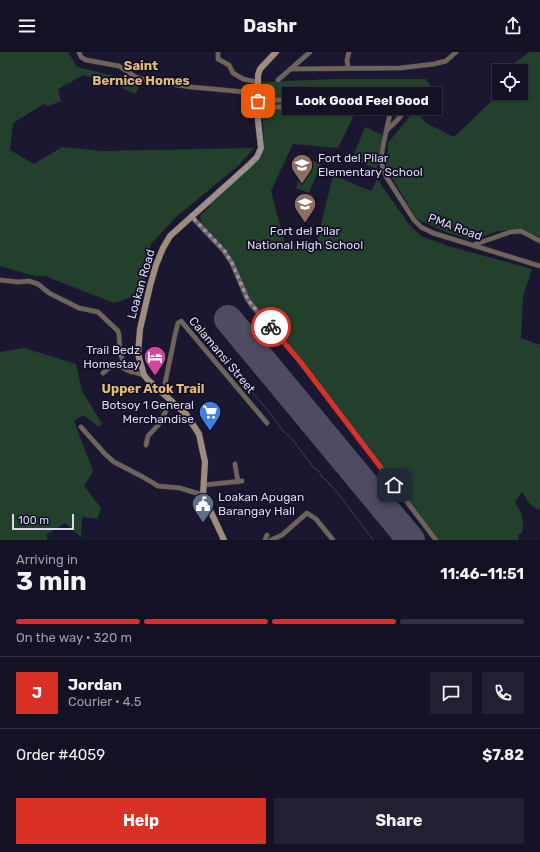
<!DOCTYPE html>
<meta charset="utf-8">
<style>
body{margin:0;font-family:Rubik,sans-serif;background:#211f31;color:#f1f3f6;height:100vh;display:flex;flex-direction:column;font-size:15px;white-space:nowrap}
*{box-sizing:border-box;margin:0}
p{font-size:13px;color:#9d9da6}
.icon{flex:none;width:22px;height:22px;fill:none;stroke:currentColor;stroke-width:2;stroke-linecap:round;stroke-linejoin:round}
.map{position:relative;height:488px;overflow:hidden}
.details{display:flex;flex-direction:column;background:#141124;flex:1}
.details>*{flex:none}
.buttons{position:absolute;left:492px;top:12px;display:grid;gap:8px}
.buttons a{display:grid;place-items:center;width:36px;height:36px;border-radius:0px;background:#141124;box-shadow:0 1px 3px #0004,0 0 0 1px #333141;font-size:20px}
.scale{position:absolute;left:12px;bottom:10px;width:62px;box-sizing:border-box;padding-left:4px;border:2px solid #dad9eb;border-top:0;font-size:11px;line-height:14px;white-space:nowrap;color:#dad9eb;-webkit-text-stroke:3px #120e26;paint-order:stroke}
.pin{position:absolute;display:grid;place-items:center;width:34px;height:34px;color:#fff;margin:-17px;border-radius:8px;box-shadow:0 2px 6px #0006}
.courier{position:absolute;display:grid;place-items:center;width:40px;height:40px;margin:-20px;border:3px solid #d93025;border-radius:50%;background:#fff;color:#222;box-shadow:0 1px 5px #0007}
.bubble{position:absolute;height:28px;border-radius:0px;background:#141124;box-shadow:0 1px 3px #0004,0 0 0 1px #333141;font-size:13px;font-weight:700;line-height:28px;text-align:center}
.summary em{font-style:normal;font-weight:700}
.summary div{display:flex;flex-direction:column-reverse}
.summary{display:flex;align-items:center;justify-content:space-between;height:68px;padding:0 16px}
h1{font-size:26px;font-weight:700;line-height:30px}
.bar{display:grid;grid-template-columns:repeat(4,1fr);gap:6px 4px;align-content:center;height:48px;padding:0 16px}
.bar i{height:5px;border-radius:3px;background:#333141}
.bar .current{background:#d93025}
.bar p{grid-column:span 4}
.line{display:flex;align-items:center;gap:10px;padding:0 16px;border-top:1px solid #333141}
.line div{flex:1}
.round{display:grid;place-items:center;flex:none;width:42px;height:42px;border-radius:0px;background:#211f31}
.primary-button{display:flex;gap:8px;margin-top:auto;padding:8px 16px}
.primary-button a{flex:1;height:46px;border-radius:0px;background:#d93025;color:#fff;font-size:16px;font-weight:700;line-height:46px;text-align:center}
.primary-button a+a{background:#211f31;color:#f1f3f6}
header{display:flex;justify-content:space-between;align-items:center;height:52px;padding:0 16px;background:#141124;font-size:18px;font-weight:700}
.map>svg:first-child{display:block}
.green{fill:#23402c}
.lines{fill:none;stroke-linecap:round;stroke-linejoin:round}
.stream{stroke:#41454f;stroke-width:1}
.runway{stroke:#4e4b62;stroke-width:28}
.street-casing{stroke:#36324a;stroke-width:5.5}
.secondary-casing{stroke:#36324a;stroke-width:7}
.street{stroke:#6e6459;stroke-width:4.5}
.secondary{stroke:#9e8d7c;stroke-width:6}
.done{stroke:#9795aa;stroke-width:4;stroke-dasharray:0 7.2}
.route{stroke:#d93025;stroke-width:5}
.labels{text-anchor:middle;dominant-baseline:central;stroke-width:3.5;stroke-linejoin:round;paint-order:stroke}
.poi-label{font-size:12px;fill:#dad9eb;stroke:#120e26;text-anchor:start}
.street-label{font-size:12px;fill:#dad9eb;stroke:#120e26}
.neighbourhood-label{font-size:13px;font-weight:bold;fill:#e0b972;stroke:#120e26}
</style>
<header><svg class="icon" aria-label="menu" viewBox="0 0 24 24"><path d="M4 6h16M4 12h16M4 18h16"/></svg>Dashr<svg class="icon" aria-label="share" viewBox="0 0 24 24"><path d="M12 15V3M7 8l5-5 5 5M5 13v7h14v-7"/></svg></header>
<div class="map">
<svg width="540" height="488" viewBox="0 0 540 488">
<rect width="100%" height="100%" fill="#1b1730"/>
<!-- green -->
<path class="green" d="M0 0H68L77 15 114 24 139 35 135 42 108 29 82 23V24L58 37 61 49 48 54 44 52 13 71 10 98 34 112 62 95 103 99 254 96 239 113 176 165 151 192 147 212 143 241 114 251 45 224H34L0 214Z
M530 0H540V185L519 177 499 179 473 188 448 181 417 167 386 116 388 91 415 58 426 71 454 85 498 43 499 40 521 41V19H503Z
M335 27H426L431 35C407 48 380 57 354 63L338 96 293 92 271 139 285 192 316 194 333 123 371 139 377 127 408 171 421 184 448 194 532 217 523 245 521 286 540 293V458C526 452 530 450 522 440L515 450C521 459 525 469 522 481L518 483 519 488H433L296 307 250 256 243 245 229 210 219 196 202 176 200 164 211 153 210 151 260 106 264 97 261 30Z
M365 75 382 83 377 117 352 107Z
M308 107 321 112 309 141 296 136Z
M24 296 76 312 82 339 102 372 99 375 83 363 74 369 93 419 84 434 101 456 97 467 82 465 81 485 65 471 46 483 48 488H0V300Z"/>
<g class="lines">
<!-- stream -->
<path class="stream" d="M206 290 219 305 246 333 270 361 283 379 292 387 314 416 319 419 322 425 327 429 341 445 373 488"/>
<!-- runway -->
<path class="runway" d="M228 267 411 488"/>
<!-- street casing -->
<g class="street-casing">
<path id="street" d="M79 0 81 5 86 8 119 14 134 24 145 28 191 35 257 41
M218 0V7L229 13 233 21 243 27 257 30
M348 16 347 8 349 0
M290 17 400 16 434 12 446 9 456 0
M278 28 310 0
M275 48 327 46 354 40 371 38 401 42 405 48C406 63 397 68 387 78
M258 49H270
M258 55H271
M275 55C292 55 309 54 326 53 346 51 371 40 390 53L391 57 383 94 381 107 383 118 387 126 414 168 421 175 433 181 540 214
M191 164 224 199 232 211 248 248 255 257 299 308 436 488
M473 193 510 180 521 179 540 189
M0 228 18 230 29 229 38 232 49 241 79 256 98 260 118 279C120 285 119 291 120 297 120 305 125 315 132 319 135 321 140 322 144 323
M103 321 114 311C119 312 125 318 132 320
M163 341 175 283 178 271 181 269 267 371
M81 375 105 402 114 410 143 425 158 434 180 436 203 443
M146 393 148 384 160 371 171 348
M235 412 238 430
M204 433 242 429
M265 488 267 483
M271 488 282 483 307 461 316 467 333 488"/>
</g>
<!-- secondary casing -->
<g class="secondary-casing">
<path id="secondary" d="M224 488 203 443 205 410 199 382 186 362 148 328 144 323 138 302 140 277 150 234 156 213 163 196 170 184 249 113 257 105 261 96 258 69V23L260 17 276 0"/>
</g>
<!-- street -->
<use href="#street" class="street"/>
<!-- secondary -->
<use href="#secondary" class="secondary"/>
</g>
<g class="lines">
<!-- done -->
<path class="done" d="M258 49 261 96 257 105 249 113 191 164 224 198 232 211 248 248 271 275"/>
<!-- route -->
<path class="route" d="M271 275 299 308 394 433"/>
</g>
<!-- icons -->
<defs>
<g id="school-pin" transform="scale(1.15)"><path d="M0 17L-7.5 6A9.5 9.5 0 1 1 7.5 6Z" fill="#8d6e63" stroke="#120e26"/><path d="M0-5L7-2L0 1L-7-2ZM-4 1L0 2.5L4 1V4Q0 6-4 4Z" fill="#fff"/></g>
<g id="hotel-pin" transform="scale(1.15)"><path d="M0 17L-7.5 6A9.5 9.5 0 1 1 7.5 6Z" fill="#d1479c" stroke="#120e26"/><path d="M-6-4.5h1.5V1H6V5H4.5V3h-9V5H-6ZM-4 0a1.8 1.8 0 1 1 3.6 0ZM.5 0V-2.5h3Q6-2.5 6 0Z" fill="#fff"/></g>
<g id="supermarket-pin" transform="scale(1.15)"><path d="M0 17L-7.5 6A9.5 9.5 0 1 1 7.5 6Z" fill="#3f7fe0" stroke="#120e26"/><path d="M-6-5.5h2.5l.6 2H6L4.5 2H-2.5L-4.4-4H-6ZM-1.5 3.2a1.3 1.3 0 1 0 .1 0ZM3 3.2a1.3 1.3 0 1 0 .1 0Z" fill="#fff"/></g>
<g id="civic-pin" transform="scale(1.15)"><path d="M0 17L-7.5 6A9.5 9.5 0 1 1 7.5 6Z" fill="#5c6f8a" stroke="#120e26"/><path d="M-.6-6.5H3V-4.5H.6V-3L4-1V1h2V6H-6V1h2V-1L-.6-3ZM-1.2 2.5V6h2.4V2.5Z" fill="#fff"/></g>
</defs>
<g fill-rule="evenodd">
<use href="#school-pin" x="302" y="113"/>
<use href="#school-pin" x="305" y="152"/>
<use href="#hotel-pin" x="155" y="305"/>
<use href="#supermarket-pin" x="210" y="360"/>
<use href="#civic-pin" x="203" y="452"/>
</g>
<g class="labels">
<!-- poi labels -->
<g class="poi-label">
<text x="318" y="106">Fort del Pilar<tspan x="318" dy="14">Elementary School</tspan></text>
<text x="305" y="179" text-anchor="middle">Fort del Pilar<tspan x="305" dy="14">National High School</tspan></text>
<text x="140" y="298" text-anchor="end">Trail Bedz<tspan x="140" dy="14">Homestay</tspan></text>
<text x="194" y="353" text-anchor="end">Botsoy 1 General<tspan x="194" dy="14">Merchandise</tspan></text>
<text x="218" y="445">Loakan Apugan<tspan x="218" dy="14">Barangay Hall</tspan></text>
</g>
<!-- street labels -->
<g class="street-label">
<text transform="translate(455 175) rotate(20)">PMA Road</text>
<text transform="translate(141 232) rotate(-74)">Loakan Road</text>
<text transform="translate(222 303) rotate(50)">Calamansi Street</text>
</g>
<!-- neighbourhood labels -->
<g class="neighbourhood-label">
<text x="141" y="13">Saint<tspan x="141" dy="15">Bernice Homes</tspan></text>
<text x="153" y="336">Upper Atok Trail</text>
</g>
</g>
</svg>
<div class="buttons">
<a><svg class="icon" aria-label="locate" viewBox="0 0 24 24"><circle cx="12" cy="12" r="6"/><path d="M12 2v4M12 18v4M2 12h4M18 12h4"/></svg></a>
</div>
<div class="scale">100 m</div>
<div class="pin" style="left:258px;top:49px;background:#ea580c"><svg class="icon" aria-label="bag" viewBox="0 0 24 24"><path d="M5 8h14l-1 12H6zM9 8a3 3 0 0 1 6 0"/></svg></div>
<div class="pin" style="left:394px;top:433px;background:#1f2937"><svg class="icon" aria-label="home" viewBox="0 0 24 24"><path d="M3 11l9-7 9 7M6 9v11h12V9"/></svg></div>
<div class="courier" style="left:271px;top:275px"><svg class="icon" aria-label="bike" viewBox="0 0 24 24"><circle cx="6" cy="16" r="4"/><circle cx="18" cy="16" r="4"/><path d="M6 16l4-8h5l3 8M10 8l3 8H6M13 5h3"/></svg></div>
<div class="bubble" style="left:282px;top:35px;width:160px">Look Good Feel Good</div>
</div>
<section class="details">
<div class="summary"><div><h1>3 min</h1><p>Arriving in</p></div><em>11:46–11:51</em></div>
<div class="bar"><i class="current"></i><i class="current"></i><i class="current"></i><i></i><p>On the way · 320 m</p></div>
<div class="line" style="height:72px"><b class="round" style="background:#d93025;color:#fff">J</b><div><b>Jordan</b><p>Courier · 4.5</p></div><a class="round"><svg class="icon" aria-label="chat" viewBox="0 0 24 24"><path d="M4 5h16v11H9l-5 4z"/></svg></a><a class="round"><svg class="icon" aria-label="phone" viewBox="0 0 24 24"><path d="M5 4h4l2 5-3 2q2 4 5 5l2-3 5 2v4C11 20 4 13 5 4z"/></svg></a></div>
<div class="line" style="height:52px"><div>Order #4059</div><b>$7.82</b></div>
<div class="primary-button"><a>Help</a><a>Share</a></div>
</section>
